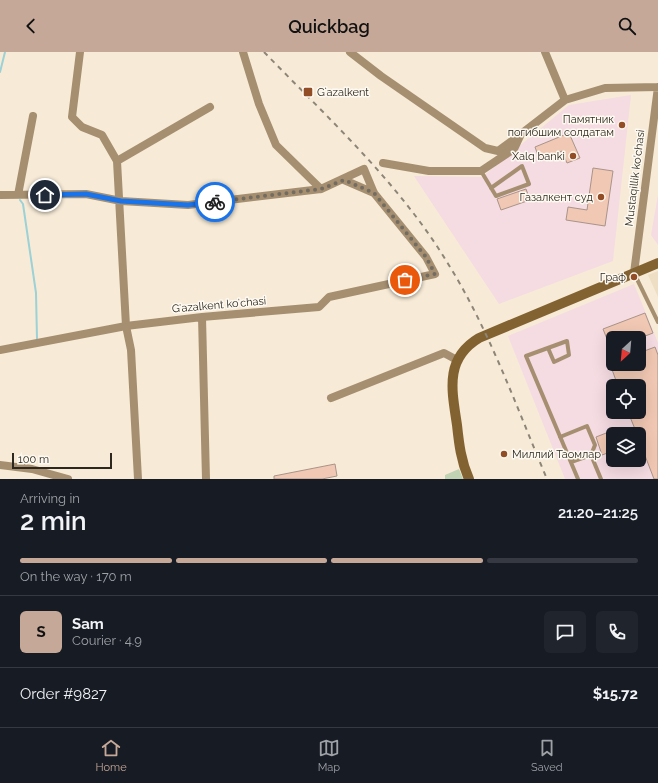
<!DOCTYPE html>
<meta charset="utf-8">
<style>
body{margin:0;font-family:Raleway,sans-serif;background:#20242c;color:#f1f3f6;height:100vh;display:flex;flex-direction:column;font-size:15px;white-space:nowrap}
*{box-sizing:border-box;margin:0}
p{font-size:13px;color:#9ea1a6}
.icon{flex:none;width:22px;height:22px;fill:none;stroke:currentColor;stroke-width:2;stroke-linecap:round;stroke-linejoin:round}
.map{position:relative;height:427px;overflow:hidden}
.drawer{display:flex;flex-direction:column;background:#171b24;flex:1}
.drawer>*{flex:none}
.needle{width:26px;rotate:206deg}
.controls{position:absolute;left:606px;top:279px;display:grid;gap:8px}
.controls a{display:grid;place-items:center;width:40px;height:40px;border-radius:6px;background:#171b24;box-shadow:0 4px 16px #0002;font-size:20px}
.scale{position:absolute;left:12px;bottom:10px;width:100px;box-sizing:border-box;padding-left:4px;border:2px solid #2c2820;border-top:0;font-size:11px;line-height:14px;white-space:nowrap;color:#2c2820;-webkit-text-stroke:3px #fef9f1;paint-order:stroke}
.pin{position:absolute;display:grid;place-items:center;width:34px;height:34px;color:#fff;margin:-17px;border:2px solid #fff;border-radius:50%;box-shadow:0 1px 4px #0007}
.courier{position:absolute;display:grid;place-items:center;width:40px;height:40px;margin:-20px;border:3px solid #1a73e8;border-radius:50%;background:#fff;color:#222;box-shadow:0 1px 5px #0007}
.headline em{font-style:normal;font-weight:600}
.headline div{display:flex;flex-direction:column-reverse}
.headline{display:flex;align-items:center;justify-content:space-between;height:68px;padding:0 20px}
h1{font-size:26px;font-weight:600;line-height:30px}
.bar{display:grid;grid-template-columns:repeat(4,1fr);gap:6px 4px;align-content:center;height:48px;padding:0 20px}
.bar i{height:5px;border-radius:3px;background:#363941}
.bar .current{background:#c6a898}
.bar p{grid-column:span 4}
.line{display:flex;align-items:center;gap:10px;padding:0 20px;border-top:1px solid #363941}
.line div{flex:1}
.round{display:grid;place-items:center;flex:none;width:42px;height:42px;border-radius:6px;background:#20242c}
header{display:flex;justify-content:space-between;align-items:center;height:52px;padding:0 20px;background:#c6a898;color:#111;font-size:18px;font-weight:600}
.tab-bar{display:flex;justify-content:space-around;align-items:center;height:56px;border-top:1px solid #363941;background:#171b24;font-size:11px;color:#9ea1a6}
.tab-bar a{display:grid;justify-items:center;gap:2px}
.tab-bar .current{color:#c6a898}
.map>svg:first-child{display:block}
.commercial{fill:#f5dbe2;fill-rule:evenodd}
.built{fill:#eedec3}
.green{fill:#c0d3b2}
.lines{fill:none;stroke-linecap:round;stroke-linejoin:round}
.stream{stroke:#9cd1d6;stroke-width:2}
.building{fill:#f1c8b3;stroke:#a99489}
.service{stroke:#a68f70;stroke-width:4}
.minor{stroke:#a68f70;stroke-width:8}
.secondary{stroke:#836231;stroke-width:10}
.rail{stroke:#8d8577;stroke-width:2;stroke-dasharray:5 5;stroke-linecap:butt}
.done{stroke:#736c60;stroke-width:4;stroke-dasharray:0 7.2}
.route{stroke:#1a73e8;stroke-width:5}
.poi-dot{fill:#924c26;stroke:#fef9f1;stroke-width:1.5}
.labels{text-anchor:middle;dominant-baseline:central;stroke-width:3;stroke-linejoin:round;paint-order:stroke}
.poi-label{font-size:11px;fill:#2c2820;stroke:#fef9f1;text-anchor:end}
.street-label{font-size:11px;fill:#2c2820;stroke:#fef9f1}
</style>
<header><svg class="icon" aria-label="back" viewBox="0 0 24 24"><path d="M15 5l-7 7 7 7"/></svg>Quickbag<svg class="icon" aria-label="search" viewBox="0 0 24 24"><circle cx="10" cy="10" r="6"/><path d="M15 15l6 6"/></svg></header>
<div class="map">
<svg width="658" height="427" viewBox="0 0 658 427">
<rect width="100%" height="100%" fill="#f7ebd7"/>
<!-- commercial -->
<path class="commercial" d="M631 43 613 209 499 252 414 124 482 125 569 53Z
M658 143V193L651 183Z
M634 232 658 291V427H565L508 284ZM613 286H639V312H613ZM613 334H639V360H613ZM613 382H639V408H613Z"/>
<!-- built -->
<path class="built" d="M658 219V245L648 223Z"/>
<!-- green -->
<path class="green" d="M459 417 463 427H445V423Z"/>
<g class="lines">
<!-- stream -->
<path class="stream" d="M0 20 5 0
M20 148 23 152 36 241 37 287"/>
</g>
<!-- building -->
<path class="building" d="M569 81 580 106 567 111 562 99 540 109 535 95Z
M593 116 613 119 605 174 566 168 568 155 587 158Z
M526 137 530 148 501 158 497 147Z
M645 261 653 281 640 286H613V302L603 277Z
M655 295 658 303V427H654L639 388V382H637L628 360H644L639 347V334H618L610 312H639V301Z
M619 376 621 382H613V399L602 403 596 385Z
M335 412 337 424 322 427H274V424Z"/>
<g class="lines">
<!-- service -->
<path class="service" d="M481 119 496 144 529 132 522 114 491 136
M634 221 658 270
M548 296 554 310 569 303 567 289 526 304 578 427
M560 385 587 374 595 393 591 403 601 427
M571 410 591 403"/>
<!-- minor -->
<path class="minor" d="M80 0 72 65 82 75 102 83 117 109 126 274 131 298 138 427
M243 0 259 52 276 93 321 137
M350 0 381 24 485 96 498 99 520 83
M545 0 565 48
M117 109 210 55
M383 111 429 119H481L514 97 521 82 565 48 605 36 658 35
M344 128 374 141
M0 143 86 142 121 149 188 153 321 137 364 117 374 141 426 205 435 222 329 245 319 255 202 265 126 274 0 298
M18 143 33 64
M634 221 658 35
M202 265 206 427
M331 346 444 301 457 308
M0 413 32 417 68 427"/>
<!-- secondary -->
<path class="secondary" d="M469 427C461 409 459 392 457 373 452 339 444 307 479 286L658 211"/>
<!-- rail -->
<path class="rail" d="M264 0C328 66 399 131 447 210 489 277 516 354 547 427"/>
</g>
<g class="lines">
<!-- done -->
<path class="done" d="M215 150 321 137 344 128 374 141 426 205 435 222 405 228"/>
<!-- route -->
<path class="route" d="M45 143 86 142 121 149 188 153 215 150"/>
</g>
<!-- markers -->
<g class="poi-dot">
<rect x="303" y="35" width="10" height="10" rx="2"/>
<circle cx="622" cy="73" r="4"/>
<circle cx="573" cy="104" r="4"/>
<circle cx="601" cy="145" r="4"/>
<circle cx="634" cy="225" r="4"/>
<circle cx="504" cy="402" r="4"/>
</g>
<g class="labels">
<!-- poi labels -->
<g class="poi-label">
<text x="317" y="40" text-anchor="start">Gʻazalkent</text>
<text x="614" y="67">Памятник<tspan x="614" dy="13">погибшим солдатам</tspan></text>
<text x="565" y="104">Xalq banki</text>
<text x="593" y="145">Газалкент суд</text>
<text x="626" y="225">Граф</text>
<text x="512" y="402" text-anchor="start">Миллий Таомлар</text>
</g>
<!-- street labels -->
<g class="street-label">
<text transform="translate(635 126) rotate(-83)">Mustaqillik ko'chasi</text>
<text transform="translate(219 253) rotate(-5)">Gʻazalkent koʻchasi</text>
</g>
</g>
</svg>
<div class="controls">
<a><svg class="needle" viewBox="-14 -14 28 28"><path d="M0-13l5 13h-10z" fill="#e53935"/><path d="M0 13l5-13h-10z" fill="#9ea1a6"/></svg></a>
<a><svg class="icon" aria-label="locate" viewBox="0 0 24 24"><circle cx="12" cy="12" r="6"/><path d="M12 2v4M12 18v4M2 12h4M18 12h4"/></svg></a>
<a><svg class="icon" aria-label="layers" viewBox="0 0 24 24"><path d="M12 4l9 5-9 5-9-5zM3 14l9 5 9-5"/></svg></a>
</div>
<div class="scale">100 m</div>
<div class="pin" style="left:405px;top:228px;background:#ea580c"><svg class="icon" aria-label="bag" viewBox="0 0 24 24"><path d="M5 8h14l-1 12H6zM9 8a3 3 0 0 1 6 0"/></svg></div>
<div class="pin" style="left:45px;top:143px;background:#1f2937"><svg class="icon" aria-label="home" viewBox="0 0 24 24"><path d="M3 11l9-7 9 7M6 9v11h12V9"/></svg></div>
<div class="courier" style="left:215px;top:150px"><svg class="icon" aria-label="bike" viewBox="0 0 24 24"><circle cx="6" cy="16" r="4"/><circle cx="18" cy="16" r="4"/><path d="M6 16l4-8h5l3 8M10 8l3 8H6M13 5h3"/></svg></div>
</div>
<section class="drawer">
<div class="headline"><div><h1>2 min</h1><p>Arriving in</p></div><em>21:20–21:25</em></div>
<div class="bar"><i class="current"></i><i class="current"></i><i class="current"></i><i></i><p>On the way · 170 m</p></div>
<div class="line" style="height:72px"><b class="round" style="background:#c6a898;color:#111">S</b><div><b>Sam</b><p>Courier · 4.9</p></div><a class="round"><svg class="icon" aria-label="chat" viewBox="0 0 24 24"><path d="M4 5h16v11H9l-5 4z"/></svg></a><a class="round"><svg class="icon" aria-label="phone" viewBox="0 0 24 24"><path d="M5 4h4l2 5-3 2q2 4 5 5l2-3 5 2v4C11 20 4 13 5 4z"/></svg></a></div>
<div class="line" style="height:52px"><div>Order #9827</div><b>$15.72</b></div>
</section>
<nav class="tab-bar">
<a class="current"><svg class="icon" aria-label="home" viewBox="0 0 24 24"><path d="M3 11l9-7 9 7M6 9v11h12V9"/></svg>Home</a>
<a><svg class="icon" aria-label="map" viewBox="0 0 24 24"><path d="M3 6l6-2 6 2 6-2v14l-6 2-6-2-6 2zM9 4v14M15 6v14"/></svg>Map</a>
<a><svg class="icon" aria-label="saved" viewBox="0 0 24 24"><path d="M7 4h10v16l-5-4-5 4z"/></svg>Saved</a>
</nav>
